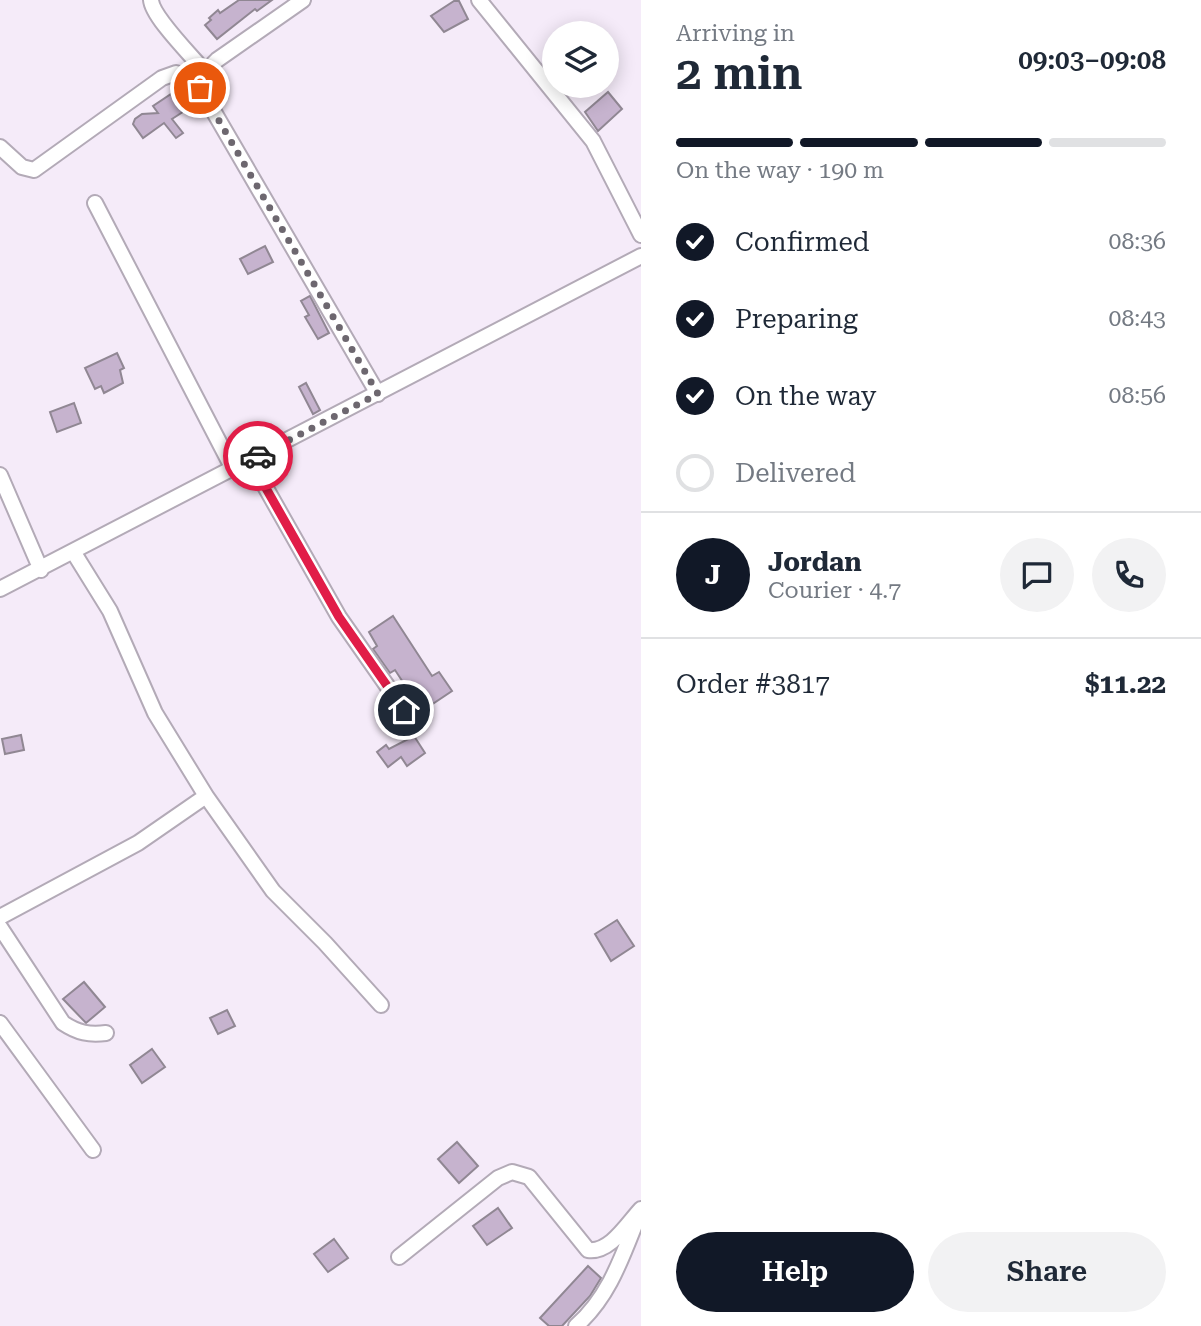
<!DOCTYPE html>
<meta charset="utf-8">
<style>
body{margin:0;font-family:"Roboto Serif",serif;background:#f2f2f3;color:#1f2937;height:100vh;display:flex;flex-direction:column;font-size:26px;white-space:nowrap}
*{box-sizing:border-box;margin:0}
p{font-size:23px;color:#747a83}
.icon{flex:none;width:38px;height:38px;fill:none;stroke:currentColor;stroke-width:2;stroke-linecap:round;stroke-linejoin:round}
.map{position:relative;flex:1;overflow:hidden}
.sheet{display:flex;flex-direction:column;background:#fff;width:560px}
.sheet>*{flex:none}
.fabs{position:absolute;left:542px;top:21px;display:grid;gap:14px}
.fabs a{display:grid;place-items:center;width:77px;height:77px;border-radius:50%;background:#fff;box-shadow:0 4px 18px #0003;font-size:35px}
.pin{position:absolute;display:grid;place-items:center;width:60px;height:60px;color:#fff;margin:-30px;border:4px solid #fff;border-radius:50%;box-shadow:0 2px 7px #0007}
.courier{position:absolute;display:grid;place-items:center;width:70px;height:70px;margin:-35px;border:5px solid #e11d48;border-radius:50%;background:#fff;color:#222;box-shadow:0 2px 9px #0007}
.head em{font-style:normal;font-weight:600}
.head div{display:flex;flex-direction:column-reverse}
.head{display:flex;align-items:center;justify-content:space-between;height:119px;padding:0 35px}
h1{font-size:46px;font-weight:600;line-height:52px}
.bar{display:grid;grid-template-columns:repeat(4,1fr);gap:10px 7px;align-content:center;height:84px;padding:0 35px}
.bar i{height:9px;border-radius:5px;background:#e0e1e3}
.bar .active{background:#111827}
.bar p{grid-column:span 4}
.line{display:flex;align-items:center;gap:18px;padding:0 35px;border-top:2px solid #e0e1e3}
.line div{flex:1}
.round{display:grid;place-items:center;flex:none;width:74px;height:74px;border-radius:37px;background:#f2f2f3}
ol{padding:0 35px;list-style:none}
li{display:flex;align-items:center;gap:21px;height:77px}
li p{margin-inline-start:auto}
li .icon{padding:7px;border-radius:50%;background:#111827;color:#fff;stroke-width:4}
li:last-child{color:#747a83}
li i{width:38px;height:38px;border:4px solid #e0e1e3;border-radius:50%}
.cta{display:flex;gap:14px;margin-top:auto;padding:14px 35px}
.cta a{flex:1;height:80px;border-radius:42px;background:#111827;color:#fff;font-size:28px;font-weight:600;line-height:80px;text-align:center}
.cta a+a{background:#f2f2f3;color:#1f2937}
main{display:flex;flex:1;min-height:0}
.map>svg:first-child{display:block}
.building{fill:#c6b3ce;stroke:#908793;stroke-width:2}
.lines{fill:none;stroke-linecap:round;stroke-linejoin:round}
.minor-casing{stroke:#b3aab7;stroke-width:18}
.minor{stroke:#fff;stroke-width:14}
.done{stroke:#6d676f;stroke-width:7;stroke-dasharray:0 12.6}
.route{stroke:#e11d48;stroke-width:9}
</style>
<main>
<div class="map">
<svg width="641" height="1326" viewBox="0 0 641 1326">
<rect width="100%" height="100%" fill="#f5ebf9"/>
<!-- building -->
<path class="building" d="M239 0H272L257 11 255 9 217 39 205 25 211 20 209 18 218 10 220 13Z
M454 1H459L468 19 444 32 431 16Z
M177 90 189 108 172 119 183 133 176 138 164 123 143 138 133 124 135 119 142 114 158 113 153 106Z
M608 92 622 109 598 131 585 112Z
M265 246 273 262 248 274 240 259Z
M310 296 329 333 318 339 305 317 309 315 301 301Z
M117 353 124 368 120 370 123 383 104 393 101 386 95 389 85 368Z
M306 383 320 410 313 414 299 387Z
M74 403 81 423 57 432 50 412Z
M393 616 432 676 439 672 452 691 422 711 395 670 390 673 373 649 377 646 369 632Z
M21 735 24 750 5 754 2 739Z
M414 736 425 753 407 766 401 757 388 767 377 752 386 745 389 749Z
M617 920 634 946 611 961 595 934Z
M84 982 105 1007 86 1023 63 999Z
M227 1010 235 1026 218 1034 210 1018Z
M152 1049 165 1067 142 1083 130 1065Z
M457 1142 478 1166 459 1183 438 1159Z
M498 1208 512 1228 487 1245 473 1226Z
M334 1239 348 1258 328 1272 314 1254Z
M588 1266 601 1278 590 1296 562 1326H549L540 1318Z"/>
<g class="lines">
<!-- minor casing -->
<g class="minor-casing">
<path id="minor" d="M151 0C152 17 193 57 205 72
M303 0 217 60 203 74 200 88 378 394
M479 0 593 141 641 235
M0 147 22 167 34 170 162 78 176 73 200 83
M95 203 233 469
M250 460 339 617 404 710
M0 475 41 570
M0 589 641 256
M206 796 273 891 325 943 381 1005
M0 917 138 843 206 796 155 713 110 611 74 553
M0 927 63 1023C78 1033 89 1035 106 1033
M0 1023 93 1150
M399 1257 498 1178 512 1172 529 1177 588 1250C610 1253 627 1224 641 1209
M576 1326C609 1297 622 1257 638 1217"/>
</g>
<!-- minor -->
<use href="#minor" class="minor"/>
</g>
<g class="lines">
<!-- done -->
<path class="done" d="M200 88 378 394 258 456"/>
<!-- route -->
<path class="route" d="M258 456 250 460 339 617 404 710"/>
</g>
</svg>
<div class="fabs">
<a><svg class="icon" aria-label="layers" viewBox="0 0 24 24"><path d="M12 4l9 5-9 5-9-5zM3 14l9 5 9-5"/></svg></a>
</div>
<div class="pin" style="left:200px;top:88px;background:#ea580c"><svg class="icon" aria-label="bag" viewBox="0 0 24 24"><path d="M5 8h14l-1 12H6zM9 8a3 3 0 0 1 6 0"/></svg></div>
<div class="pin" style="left:404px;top:710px;background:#1f2937"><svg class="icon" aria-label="home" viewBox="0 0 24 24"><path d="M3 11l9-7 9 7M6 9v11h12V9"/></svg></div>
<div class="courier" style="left:258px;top:456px"><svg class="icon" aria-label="car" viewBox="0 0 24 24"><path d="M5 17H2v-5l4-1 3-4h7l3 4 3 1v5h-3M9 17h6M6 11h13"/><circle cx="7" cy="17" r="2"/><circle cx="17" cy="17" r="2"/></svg></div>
</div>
<section class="sheet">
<div class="head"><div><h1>2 min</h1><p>Arriving in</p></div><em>09:03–09:08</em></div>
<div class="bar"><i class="active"></i><i class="active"></i><i class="active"></i><i></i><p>On the way · 190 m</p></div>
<ol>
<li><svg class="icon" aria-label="check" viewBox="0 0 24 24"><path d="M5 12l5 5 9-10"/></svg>Confirmed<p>08:36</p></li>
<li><svg class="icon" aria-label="check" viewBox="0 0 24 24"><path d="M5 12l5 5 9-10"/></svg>Preparing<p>08:43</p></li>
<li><svg class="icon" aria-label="check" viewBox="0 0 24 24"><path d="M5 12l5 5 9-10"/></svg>On the way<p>08:56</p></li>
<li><i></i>Delivered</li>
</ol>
<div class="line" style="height:126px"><b class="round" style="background:#111827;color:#fff">J</b><div><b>Jordan</b><p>Courier · 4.7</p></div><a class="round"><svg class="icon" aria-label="chat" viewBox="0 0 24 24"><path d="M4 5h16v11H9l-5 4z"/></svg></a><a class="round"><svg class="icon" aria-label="phone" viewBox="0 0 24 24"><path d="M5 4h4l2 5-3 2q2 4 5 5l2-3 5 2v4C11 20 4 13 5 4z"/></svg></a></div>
<div class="line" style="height:91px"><div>Order #3817</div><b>$11.22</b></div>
<div class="cta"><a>Help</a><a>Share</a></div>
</section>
</main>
